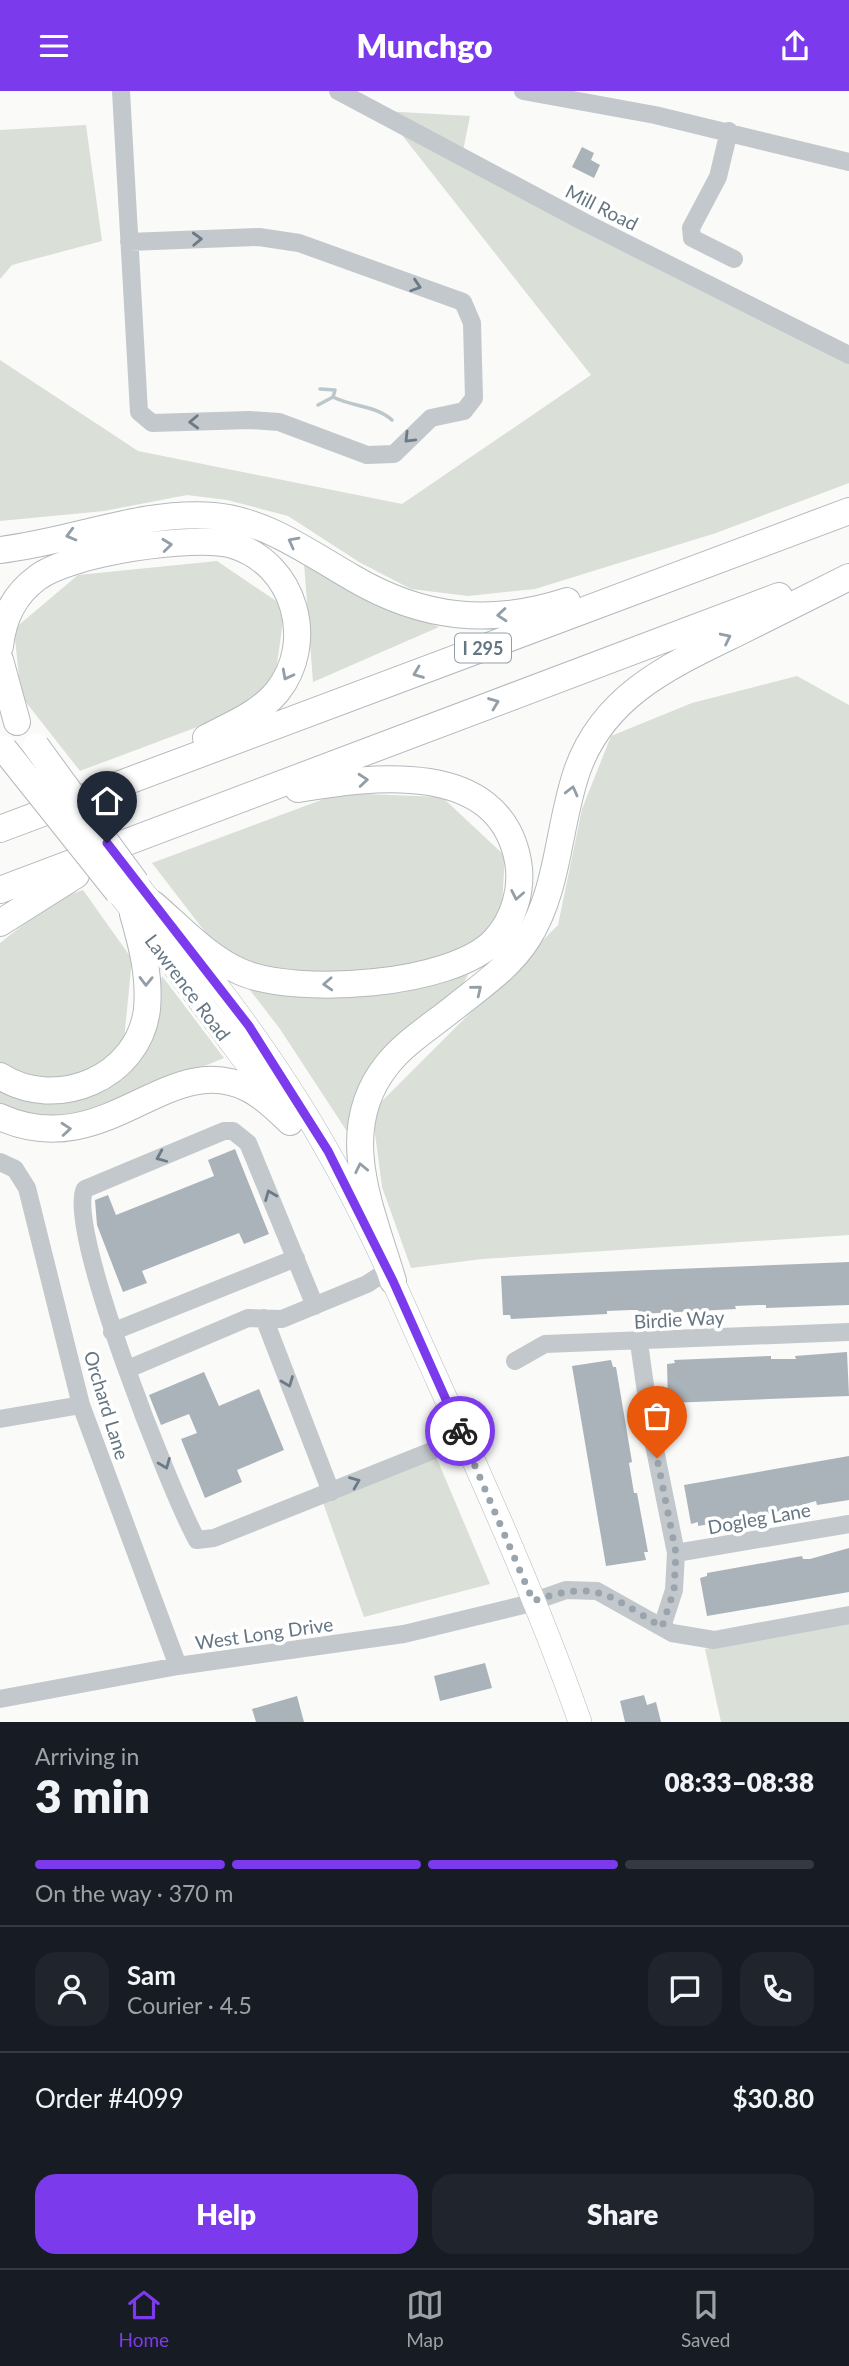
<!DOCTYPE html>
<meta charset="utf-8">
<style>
body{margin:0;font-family:Lato,sans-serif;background:#20242c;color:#f1f3f6;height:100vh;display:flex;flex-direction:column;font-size:26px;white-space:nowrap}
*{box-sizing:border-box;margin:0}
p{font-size:23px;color:#9ea1a6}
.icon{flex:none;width:38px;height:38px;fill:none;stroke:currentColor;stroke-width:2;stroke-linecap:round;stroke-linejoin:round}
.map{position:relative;height:1631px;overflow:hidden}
.details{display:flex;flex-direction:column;background:#171b24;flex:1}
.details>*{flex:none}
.pin{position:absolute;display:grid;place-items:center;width:60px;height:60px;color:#fff;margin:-72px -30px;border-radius:50% 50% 50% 0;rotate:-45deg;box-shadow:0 0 7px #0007}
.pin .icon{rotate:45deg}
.courier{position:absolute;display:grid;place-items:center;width:70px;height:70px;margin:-35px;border:5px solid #7c3aed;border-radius:50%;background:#fff;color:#222;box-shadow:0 2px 9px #0007}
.head em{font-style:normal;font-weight:800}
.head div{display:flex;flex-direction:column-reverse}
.head{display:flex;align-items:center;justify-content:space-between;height:119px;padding:0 35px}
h1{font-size:46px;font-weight:800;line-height:52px}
.bar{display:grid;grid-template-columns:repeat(4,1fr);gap:10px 7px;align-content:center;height:84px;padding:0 35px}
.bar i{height:9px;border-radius:5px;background:#363941}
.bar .selected{background:#7c3aed}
.bar p{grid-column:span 4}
.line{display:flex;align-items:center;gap:18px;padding:0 35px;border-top:2px solid #363941}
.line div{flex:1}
.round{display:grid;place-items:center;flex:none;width:74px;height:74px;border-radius:21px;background:#20242c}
.cta{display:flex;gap:14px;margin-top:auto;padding:14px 35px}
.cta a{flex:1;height:80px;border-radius:21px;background:#7c3aed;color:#fff;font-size:28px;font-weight:800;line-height:80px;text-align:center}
.cta a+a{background:#20242c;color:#f1f3f6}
header{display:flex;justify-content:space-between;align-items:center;height:91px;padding:0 35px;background:#7c3aed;color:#fff;font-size:32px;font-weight:800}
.tab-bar{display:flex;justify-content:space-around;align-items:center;height:98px;border-top:2px solid #363941;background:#171b24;font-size:19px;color:#9ea1a6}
.tab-bar a{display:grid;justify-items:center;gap:4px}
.tab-bar .selected{color:#7c3aed}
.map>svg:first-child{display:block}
.green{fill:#dadfd7}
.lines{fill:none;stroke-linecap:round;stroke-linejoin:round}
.stream{stroke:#bbc7cb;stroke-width:3.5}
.building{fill:#aab3b9}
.major-casing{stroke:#b5babe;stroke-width:24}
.highway-casing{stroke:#b4b9bd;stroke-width:28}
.minor{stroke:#c3c8cc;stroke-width:18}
.major{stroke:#fff;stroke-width:23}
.highway{stroke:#fff;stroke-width:26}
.highway-bridge-casing{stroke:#b4b9bd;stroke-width:28;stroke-linecap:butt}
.highway-bridge{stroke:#fff;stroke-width:26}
.oneway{stroke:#6a7a87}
.oneway2{stroke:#939fa8}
.done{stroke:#99a4ac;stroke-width:7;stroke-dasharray:0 12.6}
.route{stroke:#7c3aed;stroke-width:9}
.labels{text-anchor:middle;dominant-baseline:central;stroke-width:7;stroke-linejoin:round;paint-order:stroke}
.shield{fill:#fff;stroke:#939fa8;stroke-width:2}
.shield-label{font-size:18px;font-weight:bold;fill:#657683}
.street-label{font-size:19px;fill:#657683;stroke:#fff}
</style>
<header><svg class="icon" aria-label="menu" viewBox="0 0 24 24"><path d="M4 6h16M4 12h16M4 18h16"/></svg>Munchgo<svg class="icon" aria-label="share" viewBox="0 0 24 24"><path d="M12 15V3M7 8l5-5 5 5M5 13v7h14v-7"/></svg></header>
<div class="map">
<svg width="849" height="1631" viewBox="0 0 849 1631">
<rect width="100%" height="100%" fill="#fafaf8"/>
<!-- green -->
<path class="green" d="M383 20 470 25 461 70 849 269V392L716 442 535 498 468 505 411 498 359 471 288 425 227 409 187 404 104 420 0 430V269L138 360 402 413 591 284Z
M86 34 102 150 12 174 0 188V39Z
M217 470 285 516 274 594 261 612 80 680 21 605 14 538 78 484Z
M304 472 363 506 439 536 313 591Z
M797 585 849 614V1144L482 1168 411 1177 382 1096 372 1020 558 834 582 718 611 645 692 612Z
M340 702 442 706 505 765 502 813 457 906 372 980 350 1045 280 938 152 772Z
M83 799 132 868 123 959 62 994 2 975 0 971V852L42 819 38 815Z
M162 885 224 967 79 1027H28L0 1013V996L7 1003 56 1011 122 989 145 954Z
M434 1361 490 1493 364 1526 322 1409Z
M849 1532V1631H721L705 1558Z"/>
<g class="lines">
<!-- stream -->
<path class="stream" d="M320 298 335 299 333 306
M318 314 333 306C353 316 375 314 392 329"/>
</g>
<!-- building -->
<path class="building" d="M582 56 594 62 591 69 600 74 594 87 572 76Z
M235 1058 269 1143 244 1153 239 1142 142 1180 147 1192 123 1201 97 1134 95 1109 108 1104 116 1124 214 1085 208 1069Z
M849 1171V1214L766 1217V1214H759L735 1215 736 1218 639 1223 638 1219H631L607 1220V1223L511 1228 510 1224H503L501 1185Z
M847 1261 849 1305 668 1312 667 1273 675 1272 674 1269 771 1265V1268H796L795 1265Z
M611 1269 613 1276H616L632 1371 629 1372 634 1402H637L648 1461H644L646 1469 606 1475 572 1275Z
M204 1281 219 1315 259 1298 284 1359 237 1379 242 1391 205 1407 181 1348 197 1342 189 1323 161 1334 149 1304Z
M849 1365V1409L817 1414 816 1410 769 1423 698 1435V1431L691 1433 684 1394Z
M849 1457V1501L707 1525 700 1487 707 1485V1482L802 1465 803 1468H810Z
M485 1572 492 1597 440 1610 434 1585Z
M644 1604 647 1614 656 1611 661 1631H625L620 1610Z
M297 1605 304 1631H256L252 1618Z"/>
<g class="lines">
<!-- major casing -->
<g class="major-casing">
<path id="major" d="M136 792C205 877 273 963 327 1059 369 1132 402 1211 437 1288 488 1401 539 1514 580 1631
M118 801 277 1013"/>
</g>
<!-- highway casing -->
<g class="highway-casing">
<path id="highway" d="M0 459C72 451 141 419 214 425 267 430 309 462 353 487 423 528 490 535 567 510
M0 555C3 527 15 503 37 487 69 462 194 443 233 454 295 473 317 551 277 601 259 623 230 634 206 647
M0 569 17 631
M0 738 849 420
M0 799 779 505
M153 813C181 837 207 866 241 881 296 905 453 895 495 849 514 828 523 798 518 770 499 668 372 685 298 698
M0 832 76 784
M0 985C56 1021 139 987 147 918 150 885 142 854 133 823
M0 1026C106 1074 168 956 249 998 265 1006 277 1019 290 1031
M393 1190C372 1119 334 1040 387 974 405 951 433 934 455 916 481 895 510 876 528 847 559 798 558 735 577 680 603 605 669 575 735 543 773 524 811 505 849 486"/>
</g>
<!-- minor -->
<path class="minor" d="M121 0 139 321 152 332 249 329 279 331 367 364 394 363 431 327 464 320 474 307 472 232 463 211 299 152 259 146 129 151
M338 0 584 131 849 264
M523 0 655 24 849 71
M729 40 718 86 691 137 692 147 734 168
M0 1071 15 1078 27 1097 81 1314 178 1575
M315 1215 248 1052 233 1040H224L85 1098C64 1133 172 1405 197 1449L214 1447 464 1347
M264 1227 331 1401
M112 1241 296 1167
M639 1252 652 1344 676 1462 674 1499 662 1536
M515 1270 545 1253 849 1241
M128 1278 248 1227 282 1228 367 1193 387 1180
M0 1328 81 1314
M676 1462 849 1433
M0 1608 178 1575 404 1543 523 1514 566 1499 597 1500 672 1542 714 1549 849 1524"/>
<!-- major -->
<use href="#major" class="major"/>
<!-- highway -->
<use href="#highway" class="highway"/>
<!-- highway-bridge casing -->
<g class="highway-bridge-casing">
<path id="highway-bridge" d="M36 655 136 792
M4 658 118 801"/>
</g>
<!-- highway-bridge -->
<use href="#highway-bridge" class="highway-bridge"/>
</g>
<!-- one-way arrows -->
<defs><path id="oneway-chevron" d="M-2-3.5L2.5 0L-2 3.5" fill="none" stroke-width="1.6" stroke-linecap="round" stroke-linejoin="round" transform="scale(1.75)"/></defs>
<g class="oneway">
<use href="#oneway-chevron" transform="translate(197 148) rotate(-2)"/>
<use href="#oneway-chevron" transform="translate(416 195) rotate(18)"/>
<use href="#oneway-chevron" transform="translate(194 331) rotate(178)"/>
<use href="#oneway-chevron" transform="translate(409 347) rotate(135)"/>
<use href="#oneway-chevron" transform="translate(161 1066) rotate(157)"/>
<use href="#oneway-chevron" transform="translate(270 1104) rotate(-112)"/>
<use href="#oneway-chevron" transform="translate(288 1291) rotate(69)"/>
<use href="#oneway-chevron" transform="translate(165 1373) rotate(68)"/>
<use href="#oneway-chevron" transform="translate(355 1391) rotate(-22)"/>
</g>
<g class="oneway2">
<use href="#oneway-chevron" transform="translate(71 444) rotate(165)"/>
<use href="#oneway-chevron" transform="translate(293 451) rotate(-152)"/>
<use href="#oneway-chevron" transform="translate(167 454) rotate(-6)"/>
<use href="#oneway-chevron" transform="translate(502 524) rotate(175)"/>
<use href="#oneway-chevron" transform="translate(726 547) rotate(-26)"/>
<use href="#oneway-chevron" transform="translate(418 582) rotate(159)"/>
<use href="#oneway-chevron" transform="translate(287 584) rotate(118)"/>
<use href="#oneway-chevron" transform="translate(494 612) rotate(-21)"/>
<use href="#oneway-chevron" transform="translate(363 689) rotate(-5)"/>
<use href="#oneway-chevron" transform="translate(572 700) rotate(-76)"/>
<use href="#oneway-chevron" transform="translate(517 804) rotate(101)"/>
<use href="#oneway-chevron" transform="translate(146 890) rotate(91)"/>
<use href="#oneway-chevron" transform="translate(328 893) rotate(177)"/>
<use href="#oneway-chevron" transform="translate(477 899) rotate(-39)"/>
<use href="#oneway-chevron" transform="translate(66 1038) rotate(-5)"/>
<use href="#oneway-chevron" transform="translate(361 1077) rotate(-102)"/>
</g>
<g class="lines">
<!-- done -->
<path class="done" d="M460 1340 533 1510C597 1488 608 1504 662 1536L674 1499 676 1462 657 1367"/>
<!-- route -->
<path class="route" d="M107 752 249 935 328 1060 393 1190 460 1340"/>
</g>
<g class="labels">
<!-- shield labels -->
<rect class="shield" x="455" y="542.5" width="56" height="29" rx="5"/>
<g class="shield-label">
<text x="483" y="557">I 295</text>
</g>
<!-- street labels -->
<g class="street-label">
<text transform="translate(602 116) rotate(27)">Mill Road</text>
<text transform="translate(188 896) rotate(53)">Lawrence Road</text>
<text transform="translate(679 1228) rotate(-3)">Birdie Way</text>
<text transform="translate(107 1314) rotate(73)">Orchard Lane</text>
<text transform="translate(759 1427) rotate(-10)">Dogleg Lane</text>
<text transform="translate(264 1542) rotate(-8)">West Long Drive</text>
</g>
</g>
</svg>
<div class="pin" style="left:657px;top:1367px;background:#ea580c"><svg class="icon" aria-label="bag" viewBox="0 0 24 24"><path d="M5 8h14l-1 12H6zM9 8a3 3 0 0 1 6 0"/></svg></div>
<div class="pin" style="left:107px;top:752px;background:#1f2937"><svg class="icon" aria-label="home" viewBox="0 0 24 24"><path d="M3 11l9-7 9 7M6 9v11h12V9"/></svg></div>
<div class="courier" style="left:460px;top:1340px"><svg class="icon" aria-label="bike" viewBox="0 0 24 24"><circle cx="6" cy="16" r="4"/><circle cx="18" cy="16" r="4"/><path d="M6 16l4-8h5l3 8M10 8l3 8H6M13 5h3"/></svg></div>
</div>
<section class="details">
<div class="head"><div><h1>3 min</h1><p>Arriving in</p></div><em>08:33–08:38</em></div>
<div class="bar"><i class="selected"></i><i class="selected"></i><i class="selected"></i><i></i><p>On the way · 370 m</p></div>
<div class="line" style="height:126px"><a class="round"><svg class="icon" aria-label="person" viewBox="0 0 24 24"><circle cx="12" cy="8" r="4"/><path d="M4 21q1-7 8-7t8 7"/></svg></a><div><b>Sam</b><p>Courier · 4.5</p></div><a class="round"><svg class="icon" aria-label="chat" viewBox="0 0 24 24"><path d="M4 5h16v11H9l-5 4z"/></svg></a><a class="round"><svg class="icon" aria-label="phone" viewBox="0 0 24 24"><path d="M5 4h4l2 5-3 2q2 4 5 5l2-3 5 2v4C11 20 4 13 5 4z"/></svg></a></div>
<div class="line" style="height:91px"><div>Order #4099</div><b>$30.80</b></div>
<div class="cta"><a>Help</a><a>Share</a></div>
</section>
<nav class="tab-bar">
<a class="selected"><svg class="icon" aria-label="home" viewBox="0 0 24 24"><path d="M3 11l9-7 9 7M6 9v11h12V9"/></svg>Home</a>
<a><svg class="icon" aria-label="map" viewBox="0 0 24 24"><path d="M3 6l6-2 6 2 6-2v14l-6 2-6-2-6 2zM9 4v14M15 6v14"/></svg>Map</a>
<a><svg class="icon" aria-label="saved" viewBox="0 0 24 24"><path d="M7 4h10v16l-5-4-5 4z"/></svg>Saved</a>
</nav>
